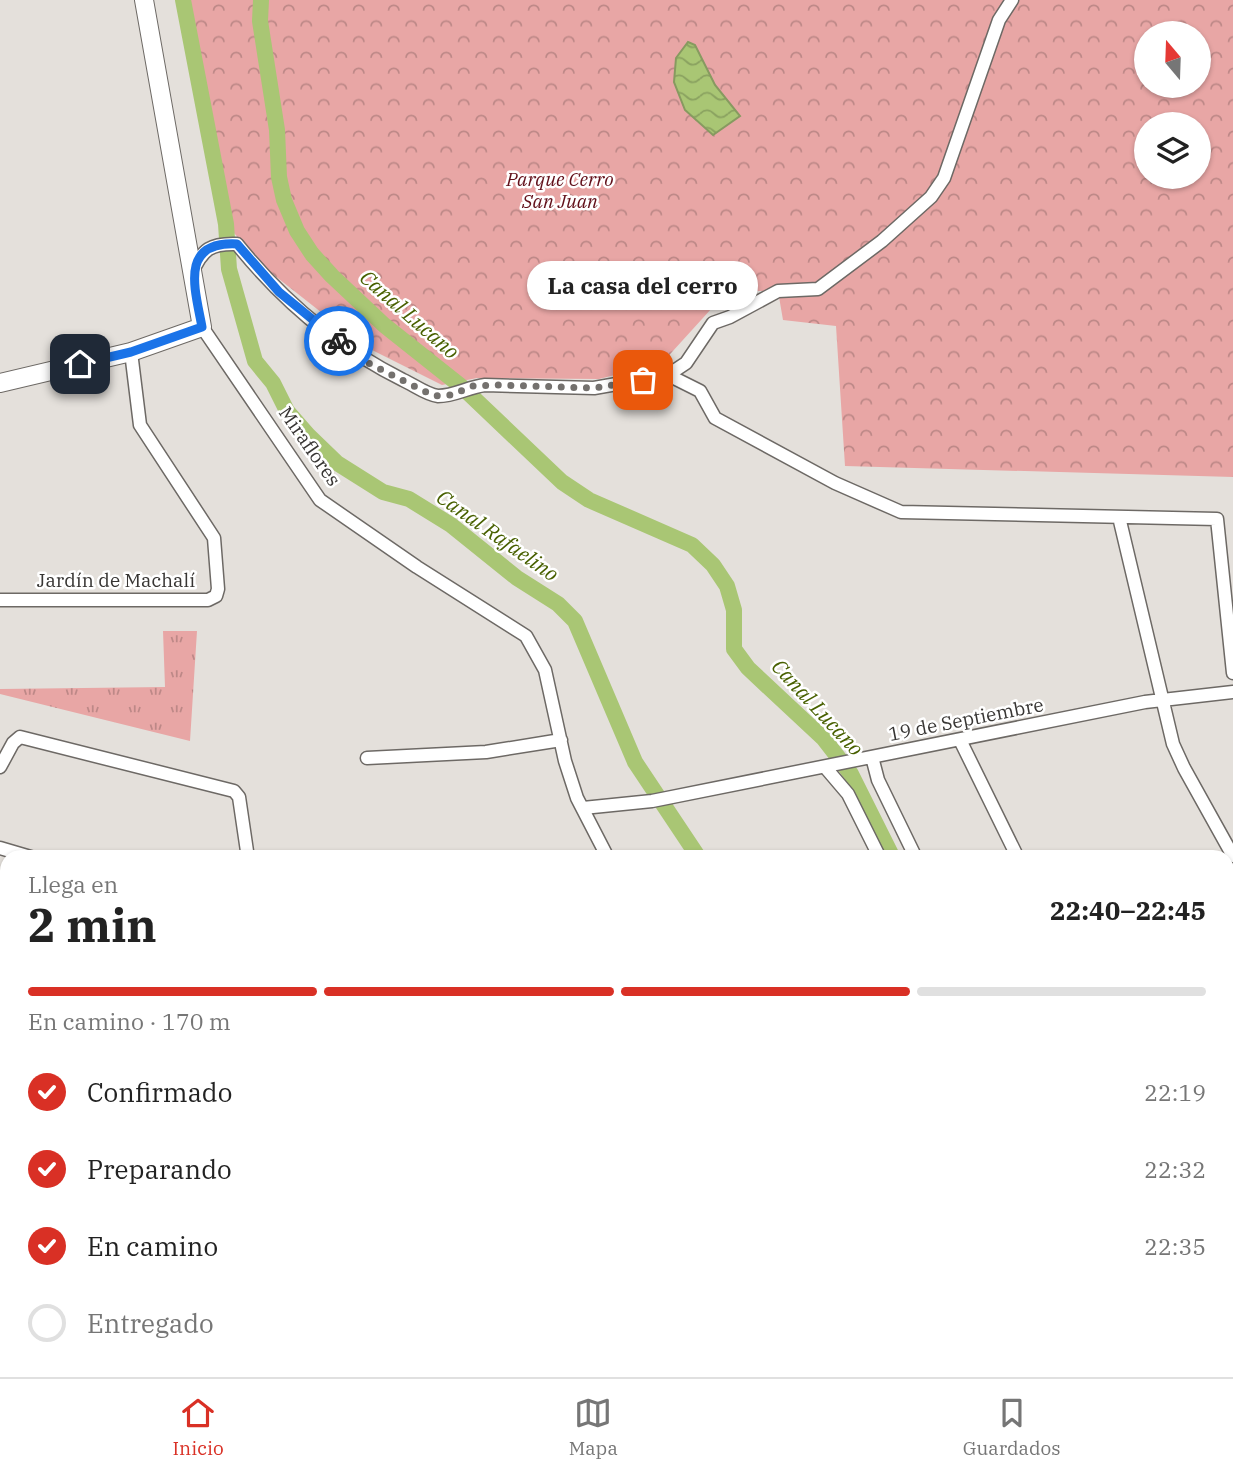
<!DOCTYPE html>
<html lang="es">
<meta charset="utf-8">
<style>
body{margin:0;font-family:"IBM Plex Serif",serif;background:#f6f6f6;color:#222;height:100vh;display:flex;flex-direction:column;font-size:26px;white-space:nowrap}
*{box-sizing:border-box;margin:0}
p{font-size:23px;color:#767676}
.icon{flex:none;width:38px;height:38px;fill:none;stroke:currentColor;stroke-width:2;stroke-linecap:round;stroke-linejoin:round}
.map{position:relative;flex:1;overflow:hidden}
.sheet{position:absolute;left:0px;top:850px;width:1234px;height:527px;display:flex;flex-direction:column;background:#fff;border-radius:21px 21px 0 0;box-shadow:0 2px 5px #0004}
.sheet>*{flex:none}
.needle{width:46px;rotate:341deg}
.controls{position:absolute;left:1134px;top:21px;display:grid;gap:14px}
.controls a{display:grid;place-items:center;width:77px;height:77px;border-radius:50%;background:#fff;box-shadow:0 2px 5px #0004;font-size:35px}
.pin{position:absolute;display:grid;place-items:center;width:60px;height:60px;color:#fff;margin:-30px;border-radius:14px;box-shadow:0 4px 10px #0006}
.courier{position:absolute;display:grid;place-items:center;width:70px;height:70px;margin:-35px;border:5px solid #1a73e8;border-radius:50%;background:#fff;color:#222;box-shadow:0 2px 9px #0007}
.bubble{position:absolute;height:49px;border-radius:24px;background:#fff;box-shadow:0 2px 5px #0004;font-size:23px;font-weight:700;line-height:49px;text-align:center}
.summary em{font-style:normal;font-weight:700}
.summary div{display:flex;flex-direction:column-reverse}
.summary{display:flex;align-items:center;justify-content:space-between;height:119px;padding:0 28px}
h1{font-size:46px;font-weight:700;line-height:52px}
.bar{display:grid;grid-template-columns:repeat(4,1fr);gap:10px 7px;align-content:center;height:84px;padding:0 28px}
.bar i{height:9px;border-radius:5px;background:#e0e0e0}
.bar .selected{background:#d93025}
.bar p{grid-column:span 4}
ol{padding:0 28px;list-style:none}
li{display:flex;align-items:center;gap:21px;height:77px}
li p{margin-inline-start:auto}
li .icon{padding:7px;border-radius:50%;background:#d93025;color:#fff;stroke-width:4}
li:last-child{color:#767676}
li i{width:38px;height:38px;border:4px solid #e0e0e0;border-radius:50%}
.tabs{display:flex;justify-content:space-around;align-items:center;height:98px;border-top:2px solid #e0e0e0;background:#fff;font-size:19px;color:#767676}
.tabs a{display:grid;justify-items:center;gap:4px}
.tabs .selected{color:#d93025}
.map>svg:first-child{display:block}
.grass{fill:url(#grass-tufts)}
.forest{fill:url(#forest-firs)}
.park{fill:url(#park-crowns);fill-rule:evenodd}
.water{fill:url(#water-waves);stroke:#879a60;stroke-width:2}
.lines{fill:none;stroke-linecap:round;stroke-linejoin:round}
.stream{stroke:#879a60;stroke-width:4.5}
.canal{stroke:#a9c674;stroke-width:16}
.street-casing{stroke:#6d6965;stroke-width:15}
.secondary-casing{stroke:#6d6965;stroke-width:20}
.primary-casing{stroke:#6d6965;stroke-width:22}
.street{stroke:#fff;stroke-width:12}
.secondary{stroke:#fff;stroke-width:18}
.primary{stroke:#fff;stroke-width:19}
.done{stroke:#74716e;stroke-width:7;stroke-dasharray:0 12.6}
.route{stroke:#1a73e8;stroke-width:9}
.labels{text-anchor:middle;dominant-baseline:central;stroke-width:5;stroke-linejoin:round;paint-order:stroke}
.park-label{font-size:19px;font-style:italic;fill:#62101a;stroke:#fff}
.street-label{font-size:19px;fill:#373533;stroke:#fff}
.water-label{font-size:21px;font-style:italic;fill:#486000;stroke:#fff}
</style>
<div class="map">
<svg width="1233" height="1377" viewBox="0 0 1233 1377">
<defs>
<pattern id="grass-tufts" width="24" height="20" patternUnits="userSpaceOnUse" patternTransform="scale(1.75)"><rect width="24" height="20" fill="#e8a6a5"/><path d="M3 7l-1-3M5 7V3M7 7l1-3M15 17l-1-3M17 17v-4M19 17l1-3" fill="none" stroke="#bd8887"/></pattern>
<pattern id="forest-firs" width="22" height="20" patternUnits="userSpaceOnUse" patternTransform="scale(1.75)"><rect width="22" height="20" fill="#e8a6a5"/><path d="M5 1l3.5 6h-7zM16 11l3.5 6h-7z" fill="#bd8887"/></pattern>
<pattern id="park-crowns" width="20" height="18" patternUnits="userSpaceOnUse" patternTransform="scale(1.75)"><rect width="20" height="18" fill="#e8a6a5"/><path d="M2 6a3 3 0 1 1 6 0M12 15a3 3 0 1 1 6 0" fill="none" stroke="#bd8887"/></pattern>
<pattern id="water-waves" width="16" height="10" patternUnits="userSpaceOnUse" patternTransform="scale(1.75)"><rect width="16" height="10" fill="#a9c674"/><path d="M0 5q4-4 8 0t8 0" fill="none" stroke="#8aa260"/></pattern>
</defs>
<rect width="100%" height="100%" fill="#e4e0db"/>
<!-- grass -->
<path class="grass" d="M163 631H197L190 741 0 694V689L165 687Z"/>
<!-- forest -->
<path class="forest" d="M669 1370H732L736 1377H671Z
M830 1370H900L893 1377H829Z
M1045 1370H1096L1099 1377H1049Z"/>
<!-- park -->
<path class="park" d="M183 0H1233V477L845 466 836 326 783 320 778 291H757L712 308 662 363 599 379 477 378 442 385 364 346 265 268 226 224ZM1146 33H1199V86H1146ZM1146 124H1199V177H1146Z"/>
<!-- water -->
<path class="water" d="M688 42 695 45 715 85 740 116 713 135 685 110 674 82 676 58Z"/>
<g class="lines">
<!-- stream -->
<path class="stream" d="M0 1043 7 1046
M716 1370 719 1377
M1070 1370 1073 1377
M868 1377 876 1370"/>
<!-- canal -->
<path class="canal" d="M183 0 226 224 229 269 255 361 273 383 287 411 308 435 337 463 383 492 409 499 451 525 517 578 558 604 575 621 635 762 699 858
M261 0 260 21 277 130 279 177 284 200 297 231 312 254 332 276 384 325 462 387 562 482 589 500 692 545 713 565 727 586 734 610V649L748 668 824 739 851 774 893 858
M1098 1370 1102 1377
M1194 1370 1196 1377"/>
<!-- street casing -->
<g class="street-casing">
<path id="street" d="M192 273C202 249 211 243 237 244 282 300 339 348 403 380 414 385 427 395 438 396 455 396 468 387 485 385L594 388 668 375 686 363 713 323 730 317 778 291 818 289 882 241 931 197 944 178 999 20 1012 0
M202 327 320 500 417 567 526 636 545 670 565 761 577 798 608 858
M668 375 700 391 715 418 835 483 901 512 1217 519 1233 673
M1119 517 1173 744 1184 768 1233 856
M0 600H208L216 596 218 589 214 538 140 425 131 352
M960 740 1018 858
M872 757 878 780 916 858
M367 758 486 752 561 740
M0 767 13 743 20 737 234 791 239 797 248 858
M825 767 848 794 880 858
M583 808 652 801 1145 702 1233 692
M0 848 34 858
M1227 913 1233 910
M1227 1137 1233 1139
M0 1177 7 1174
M1122 1370 1126 1377
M1178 1370 1180 1377"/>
</g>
<!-- secondary casing -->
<g class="secondary-casing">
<path id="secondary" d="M0 383 131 352 202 327 144 0"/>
</g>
<!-- primary casing -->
<g class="primary-casing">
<path id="primary" d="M0 951 7 970
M131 1370 133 1377"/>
</g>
<!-- street -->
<use href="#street" class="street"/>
<!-- secondary -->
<use href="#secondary" class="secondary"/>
<!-- primary -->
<use href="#primary" class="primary"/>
</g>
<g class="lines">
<!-- done -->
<path class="done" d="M339 341 370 364 434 396 452 395 472 386 497 385 594 388 643 380"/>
<!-- route -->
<path class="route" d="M80 364 131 352 202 327C195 289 179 241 237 244L279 292 339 341"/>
</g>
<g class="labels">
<!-- park labels -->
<g class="park-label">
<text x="560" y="179">Parque Cerro<tspan x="560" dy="22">San Juan</tspan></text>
</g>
<!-- street labels -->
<g class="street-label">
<text transform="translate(310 446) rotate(55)">Miraflores</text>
<text x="116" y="580">Jardín de Machalí</text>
<text transform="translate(966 719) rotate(-11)">19 de Septiembre</text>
</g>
<!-- water labels -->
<g class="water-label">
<text transform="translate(410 314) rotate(41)">Canal Lucano</text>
<text transform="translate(498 535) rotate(35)">Canal Rafaelino</text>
<text transform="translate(818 707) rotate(47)">Canal Lucano</text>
</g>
</g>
</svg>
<div class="controls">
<a><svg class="needle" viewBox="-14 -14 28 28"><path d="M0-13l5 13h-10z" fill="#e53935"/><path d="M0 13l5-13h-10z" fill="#767676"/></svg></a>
<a><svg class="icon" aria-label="layers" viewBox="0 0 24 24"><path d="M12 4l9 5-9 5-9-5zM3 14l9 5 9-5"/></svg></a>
</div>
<div class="pin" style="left:643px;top:380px;background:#ea580c"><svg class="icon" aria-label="bag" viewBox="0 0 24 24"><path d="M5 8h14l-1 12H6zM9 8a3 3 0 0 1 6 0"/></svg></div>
<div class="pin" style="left:80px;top:364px;background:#1f2937"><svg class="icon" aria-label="home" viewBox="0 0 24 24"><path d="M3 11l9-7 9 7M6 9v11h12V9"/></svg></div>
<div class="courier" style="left:339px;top:341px"><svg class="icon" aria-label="bike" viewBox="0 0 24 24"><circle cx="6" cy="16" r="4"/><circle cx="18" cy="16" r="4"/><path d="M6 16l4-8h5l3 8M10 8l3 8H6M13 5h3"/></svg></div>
<div class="bubble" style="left:527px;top:261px;width:231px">La casa del cerro</div>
<section class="sheet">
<div class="summary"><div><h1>2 min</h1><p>Llega en</p></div><em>22:40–22:45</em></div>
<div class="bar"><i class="selected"></i><i class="selected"></i><i class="selected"></i><i></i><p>En camino · 170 m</p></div>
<ol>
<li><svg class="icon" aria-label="check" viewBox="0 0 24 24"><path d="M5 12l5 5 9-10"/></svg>Confirmado<p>22:19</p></li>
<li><svg class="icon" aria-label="check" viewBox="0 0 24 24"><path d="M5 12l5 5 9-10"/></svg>Preparando<p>22:32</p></li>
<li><svg class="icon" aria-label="check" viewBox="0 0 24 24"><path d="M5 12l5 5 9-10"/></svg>En camino<p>22:35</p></li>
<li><i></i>Entregado</li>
</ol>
</section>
</div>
<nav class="tabs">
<a class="selected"><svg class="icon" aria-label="home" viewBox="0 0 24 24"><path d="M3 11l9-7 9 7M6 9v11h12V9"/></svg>Inicio</a>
<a><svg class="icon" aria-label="map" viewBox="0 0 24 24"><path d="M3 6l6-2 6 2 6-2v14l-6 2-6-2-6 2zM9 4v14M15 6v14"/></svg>Mapa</a>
<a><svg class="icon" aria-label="saved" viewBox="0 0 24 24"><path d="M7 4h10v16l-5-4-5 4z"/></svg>Guardados</a>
</nav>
